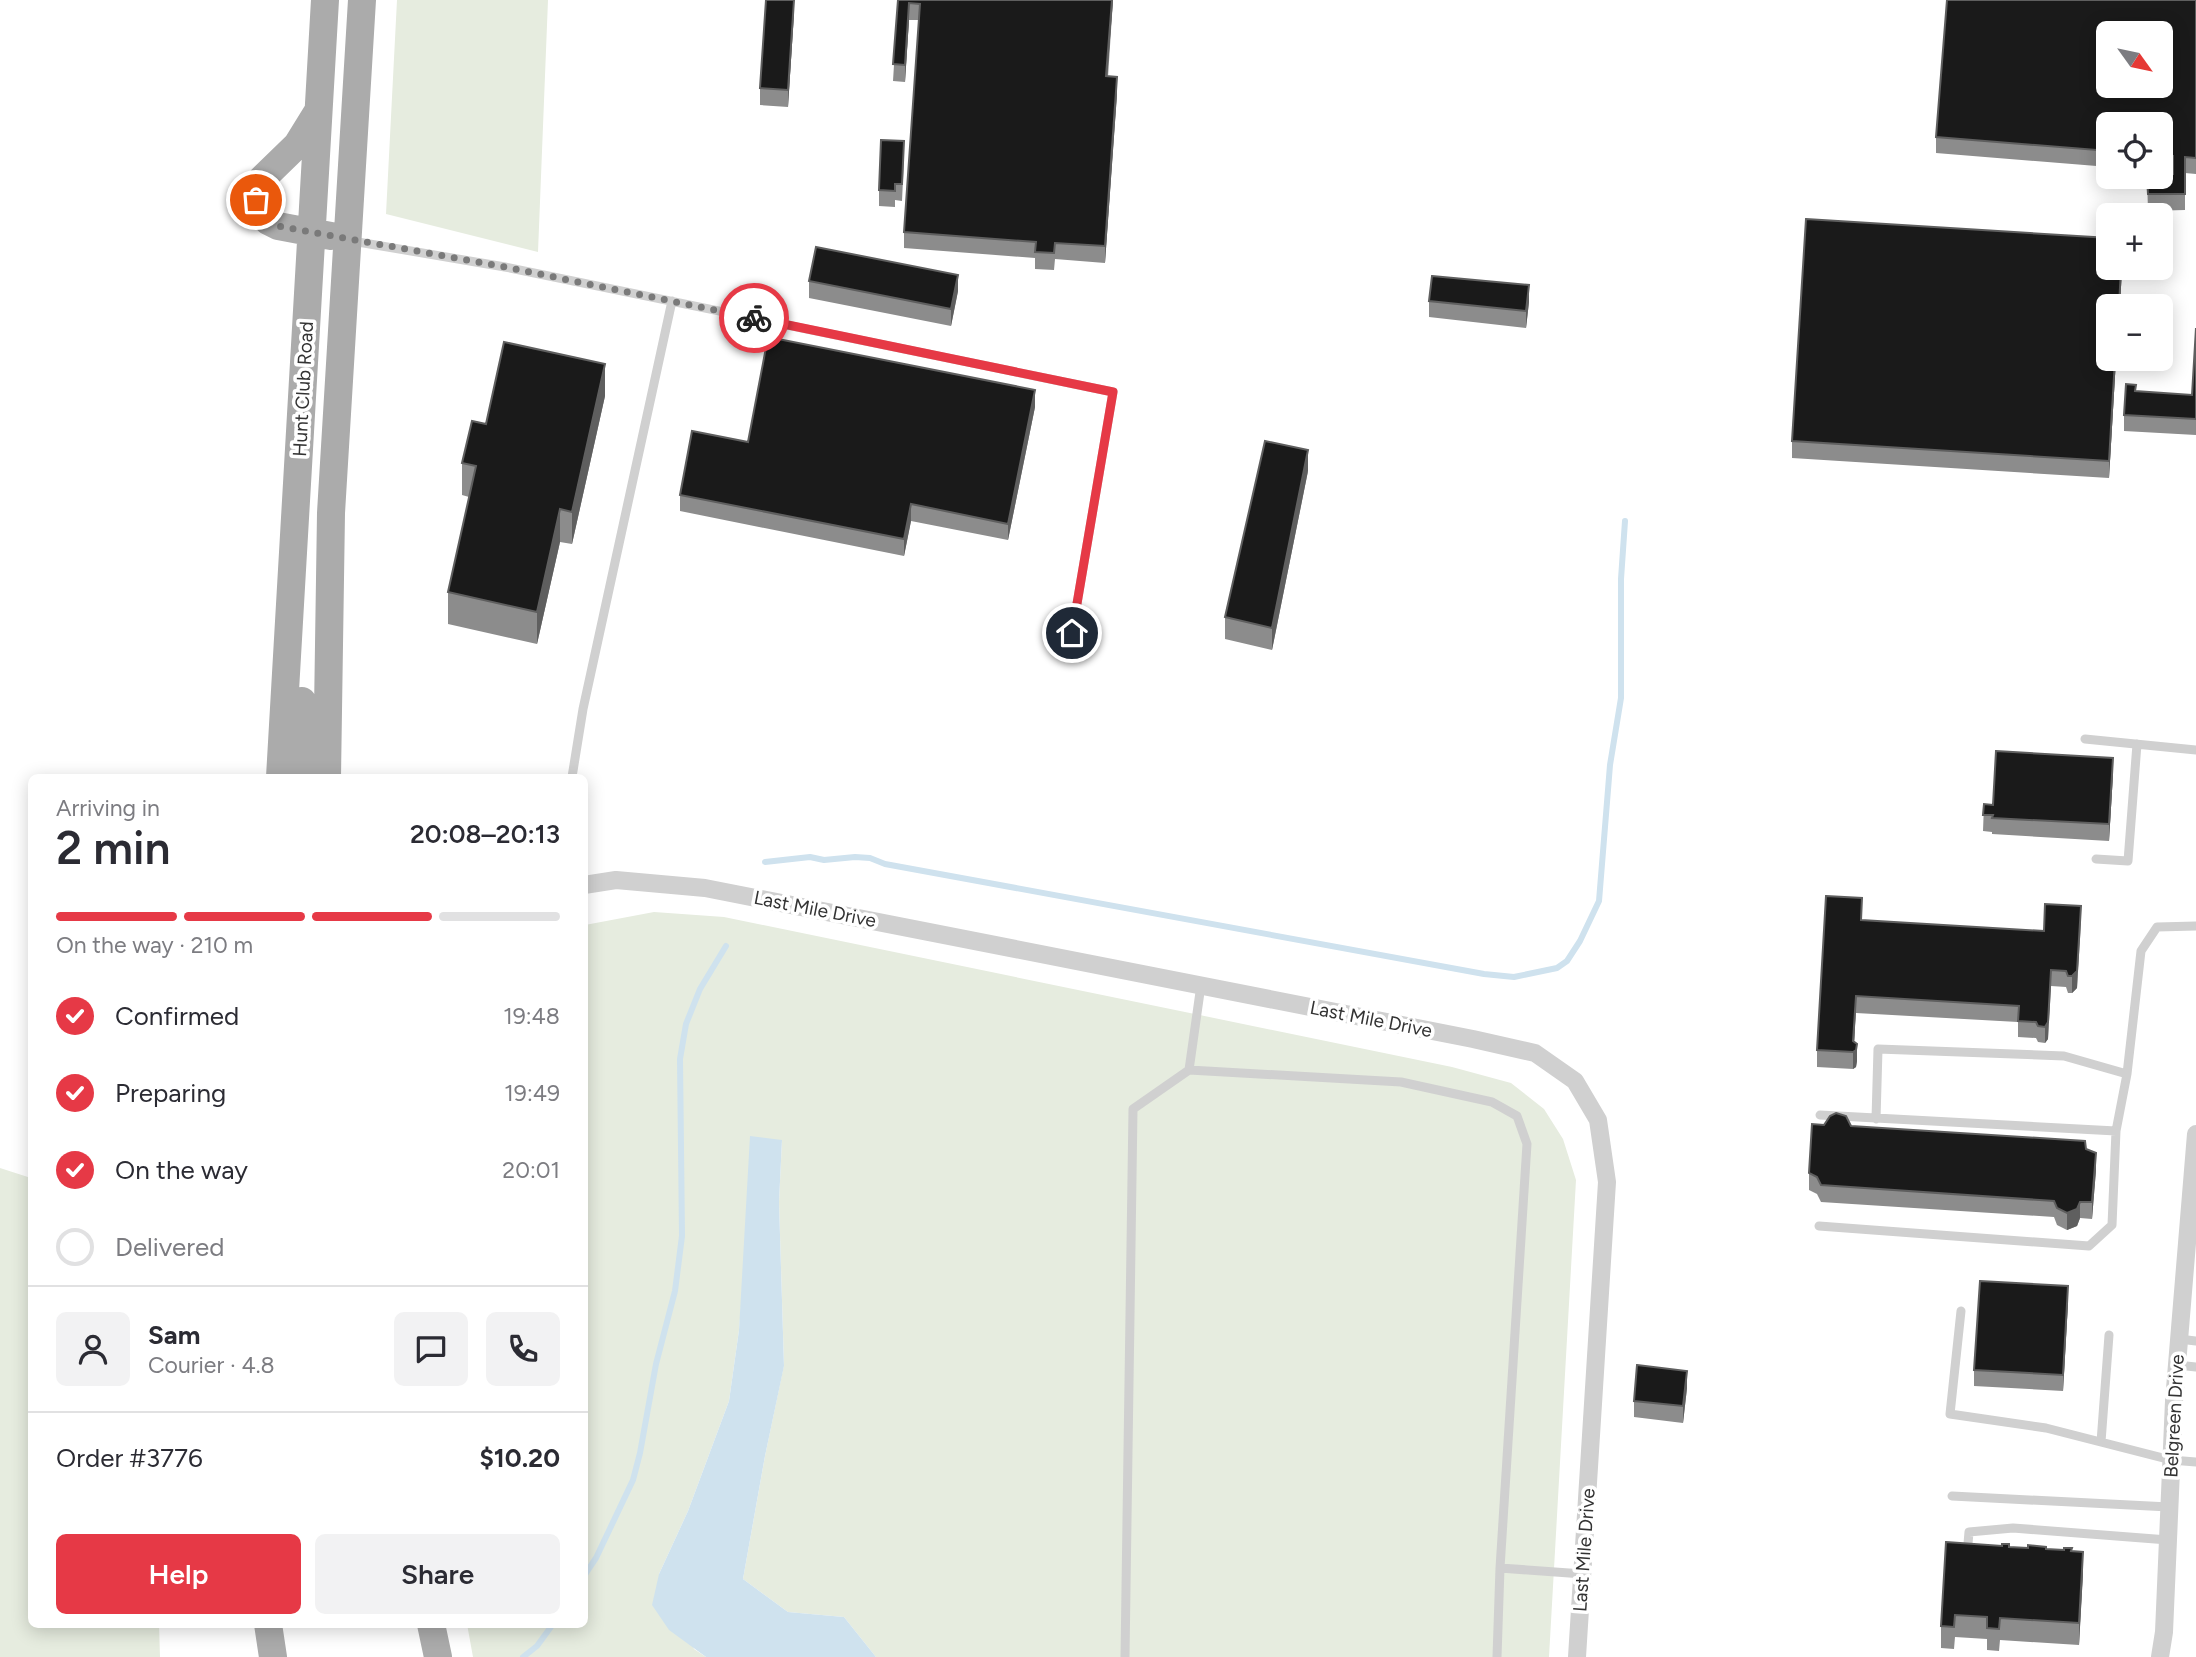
<!DOCTYPE html>
<meta charset="utf-8">
<style>
body{margin:0;font-family:Figtree,sans-serif;background:#f2f2f3;color:#2b2b33;height:100vh;display:flex;flex-direction:column;font-size:26px;white-space:nowrap}
*{box-sizing:border-box;margin:0}
p{font-size:23px;color:#7c7c81}
.icon{flex:none;width:38px;height:38px;fill:none;stroke:currentColor;stroke-width:2;stroke-linecap:round;stroke-linejoin:round}
.map{position:relative;flex:1;overflow:hidden}
.details{position:absolute;left:28px;top:774px;width:560px;height:854px;display:flex;flex-direction:column;background:#fff;border-radius:10px;box-shadow:0 4px 18px #0003}
.details>*{flex:none}
.needle{width:46px;rotate:123deg}
.buttons{position:absolute;left:2096px;top:21px;display:grid;gap:14px}
.buttons a{display:grid;place-items:center;width:77px;height:77px;border-radius:10px;background:#fff;box-shadow:0 4px 18px #0003;font-size:35px}
.pin{position:absolute;display:grid;place-items:center;width:60px;height:60px;color:#fff;margin:-30px;border:4px solid #fff;border-radius:50%;box-shadow:0 2px 7px #0007}
.courier{position:absolute;display:grid;place-items:center;width:70px;height:70px;margin:-35px;border:5px solid #e63946;border-radius:50%;background:#fff;color:#222;box-shadow:0 2px 9px #0007}
.overview em{font-style:normal;font-weight:600}
.overview div{display:flex;flex-direction:column-reverse}
.overview{display:flex;align-items:center;justify-content:space-between;height:119px;padding:0 28px}
h1{font-size:46px;font-weight:600;line-height:52px}
.bar{display:grid;grid-template-columns:repeat(4,1fr);gap:10px 7px;align-content:center;height:84px;padding:0 28px}
.bar i{height:9px;border-radius:5px;background:#e1e1e2}
.bar .active{background:#e63946}
.bar p{grid-column:span 4}
.line{display:flex;align-items:center;gap:18px;padding:0 28px;border-top:2px solid #e1e1e2}
.line div{flex:1}
.round{display:grid;place-items:center;flex:none;width:74px;height:74px;border-radius:10px;background:#f2f2f3}
ol{padding:0 28px;list-style:none}
li{display:flex;align-items:center;gap:21px;height:77px}
li p{margin-inline-start:auto}
li .icon{padding:7px;border-radius:50%;background:#e63946;color:#fff;stroke-width:4}
li:last-child{color:#7c7c81}
li i{width:38px;height:38px;border:4px solid #e1e1e2;border-radius:50%}
.cta{display:flex;gap:14px;margin-top:auto;padding:14px 28px}
.cta a{flex:1;height:80px;border-radius:10px;background:#e63946;color:#fff;font-size:28px;font-weight:600;line-height:80px;text-align:center}
.cta a+a{background:#f2f2f3;color:#2b2b33}
.map>svg:first-child{display:block}
.green{fill:#e6ecdf}
.water{fill:#cfe2ee}
.lines{fill:none;stroke-linecap:round;stroke-linejoin:round}
.stream{stroke:#cfe2ee;stroke-width:6}
.service{stroke:#d0d0d0;stroke-width:9}
.minor{stroke:#d0d0d0;stroke-width:18}
.primary{stroke:#ababab;stroke-width:28}
.wall{fill:#8c8c8c}
.shaded-wall{fill:#5f5f5f}
.building{fill:#1a1a1a;stroke:#5f5f5f;stroke-width:2;fill-rule:evenodd}
.done{stroke:#7a7a7a;stroke-width:7;stroke-dasharray:0 12.6}
.route{stroke:#e63946;stroke-width:9}
.labels{text-anchor:middle;dominant-baseline:central;stroke-width:7;stroke-linejoin:round;paint-order:stroke}
.street-label{font-size:19px;fill:#333;stroke:#fff}
</style>
<div class="map">
<svg width="2196" height="1657" viewBox="0 0 2196 1657">
<rect width="100%" height="100%" fill="#fff"/>
<!-- green -->
<path class="green" d="M397 0H548L538 252 386 214Z
M654 912 724 917 1452 1067 1511 1083 1544 1109 1563 1139 1576 1180 1549 1657H876L844 1617 788 1612 743 1579 765 1456 784 1365 779 1202 782 1140 745 1258 739 1330 729 1401 688 1511 659 1574 694 1649 706 1657H473L467 1624H584L585 925Z
M0 1168 31 1178 32 1624H159L160 1657H0Z"/>
<!-- water -->
<path class="water" d="M750 1136 782 1140 779 1202 784 1366 765 1456 743 1579 788 1612 844 1617 876 1657H706L669 1630 652 1605 659 1574 688 1511 729 1401 739 1330Z"/>
<g class="lines">
<!-- stream -->
<path class="stream" d="M765 862 810 857 824 860 855 857 870 858 885 864 1484 974 1514 977 1557 968 1567 961 1580 941 1599 901 1610 765 1621 698V579L1625 521
M584 1576 596 1558 633 1480 640 1453 656 1364 675 1291 682 1236 680 1059 686 1024 700 989 726 946
M523 1657 537 1646 553 1624"/>
<!-- service -->
<path class="service" d="M352 241 505 267 1113 392 1072 633
M2085 739 2196 750
M572 777 583 709 672 301
M2096 859 2128 861 2137 744
M1201 985 1189 1070 1401 1082 1492 1102 1517 1116 1527 1144 1500 1568 1583 1574
M1820 1115 2116 1131 2127 1074
M1876 1119 1878 1049 2064 1056 2127 1074 2141 951 2157 927 2196 926
M1819 1226 2089 1246 2112 1225 2116 1131
M1961 1311 1950 1414 2046 1428 2171 1460 2196 1462
M2179 1339 2196 1341
M2177 1365 2196 1367
M2101 1442 2109 1335
M1952 1496 2169 1507
M1967 1555 1969 1532 2013 1528 2168 1540
M1125 1657 1133 1109 1189 1070
M1497 1657 1500 1568"/>
<!-- minor -->
<path class="minor" d="M584 885 616 880 705 888 1473 1039 1535 1053 1575 1081 1598 1120 1607 1182 1577 1657
M2160 1657 2164 1632 2174 1401 2196 1134"/>
<!-- primary -->
<path class="primary" d="M318 111 297 145 261 180 256 200 260 211 268 221 278 226 331 236
M302 701 304 777
M280 777 325 0
M327 777 331 513 362 0
M268 1624 273 1657
M431 1624 438 1657"/>
</g>
<!-- wall -->
<path class="wall" d="M898 0H1113L1108 77 1117 94 1105 263 1055 259 1054 270 1035 269V258L904 248V232L919 20H909L905 82 893 81Z
M2196 0V174L2185 173V210L2148 211 2147 177 2173 174V173L2161 172V124H2109V167L1936 153V137Z
M794 13 788 107 760 105V88Z
M904 158 902 201 895 200V207L879 206V190Z
M2109 268H2122L2120 306H2109L2116 359 2109 478 1792 458V441Z
M809 281 958 291 951 326 809 298Z
M1429 301 1529 302 1526 328 1429 317Z
M2196 328V435L2124 431V415L2136 391 2192 395Z
M605 396 572 544 560 542 537 644 448 624V592L469 497 462 495V463L486 424Z
M1035 407 1008 540 911 521 904 556 680 511V495L748 442Z
M1308 471 1272 650 1225 639V617Z
M2113 774 2109 841 1992 834V832L1983 831 1984 804 1993 805Z
M1862 920 2044 931 2081 923 2077 988 2072 993H2068L2066 987 2051 986 2048 1039 2045 1043 2038 1042 2036 1038 2018 1037V1022L1856 1013 1854 1042 1857 1061 1856 1067 1853 1069 1817 1067V1050Z
M1851 1126 2086 1149 2096 1170 2092 1219 2080 1218 2077 1226 2067 1230 2057 1225 2054 1217 1821 1202 1817 1194 1809 1190V1173Z
M2068 1302 2063 1391 1974 1386V1370Z
M1687 1388 1683 1423 1634 1417V1401Z
M2009 1547 2072 1551 2083 1573 2079 1645 2000 1640 1999 1651 1987 1650V1639L1955 1637 1954 1649 1941 1648V1626Z"/>
<!-- shaded-wall -->
<path class="shaded-wall" d="M794 0V13L788 107V90Z
M1112 0H1113L1106 93V76Z
M909 3V20L905 82V65Z
M1117 77V94L1105 263V246Z
M2121 268H2122L2120 306H2119Z
M958 275V291L951 326V309Z
M1529 285V302L1526 328V311Z
M2115 359H2116L2109 478V461Z
M605 364V396L572 544V512Z
M1035 390V407L1008 540V524Z
M1308 450V471L1272 650V628Z
M911 504V521L904 556V539Z
M560 509V542L537 644V612Z
M2113 758V774L2109 841V824Z
M2081 906 2077 988 2072 993V976Z
M2051 970 2048 1039 2045 1043V1027Z
M1856 996 1854 1052 1857 1044V1061L1856 1067 1853 1069V1041Z
M2096 1153V1170L2092 1219V1202Z
M2080 1202V1218L2077 1226 2067 1230V1213Z
M2068 1286V1302L2063 1391V1375Z
M1687 1371V1388L1683 1423V1406Z
M2083 1552V1573L2079 1645V1623Z"/>
<!-- building -->
<path class="building" d="M766 0H794L788 90 760 88Z
M898 0H1112L1106 76 1117 77 1105 246 1055 243 1054 253 1035 252 1036 242 904 232 920 4 909 3 905 65 893 64Z
M1947 0H2196V158L2185 157V194H2148L2147 177H2161V175L2173 174V156L2161 155V124H2109V151L1936 137ZM2109 33H2161V86H2109Z
M881 140 904 141 902 184H895V191L879 190Z
M1806 219 2109 238V268H2121L2119 306H2109V359H2115L2109 461 1792 441Z
M816 247 958 275 951 309 809 281Z
M1432 276 1529 285 1526 311 1429 301Z
M2196 328V419L2124 415 2126 384 2136 385 2135 391 2192 395Z
M768 337 1035 390 1008 524 911 504 904 539 680 495 692 431 748 442Z
M504 342 605 364 572 512 560 509 537 612 448 592 476 466 462 463 472 421 486 424Z
M1265 441 1308 450 1272 628 1225 617Z
M1996 751 2113 758 2109 824 1992 818 1993 815H1983L1984 804 1993 805Z
M1826 896 1862 898 1861 920 2044 931 2045 904 2081 906 2077 971 2072 976H2068L2066 971 2051 970 2048 1022 2045 1027 2038 1026 2036 1022 2018 1021 2019 1006 1856 996 1853 1041 1857 1044 1856 1050 1853 1052 1817 1050Z
M1836 1113 1846 1116 1851 1126 2085 1141 2086 1149 2096 1153 2092 1202H2080L2077 1209 2067 1213 2057 1208 2054 1201 1821 1185 1817 1177 1809 1173 1812 1124 1824 1125 1830 1116Z
M1980 1281 2068 1286 2063 1375 1974 1370Z
M1637 1365 1687 1371 1683 1406 1634 1401Z
M1946 1542 2002 1546V1544H2009V1547L2028 1548V1545L2046 1547V1549L2064 1550V1548H2072L2071 1551 2083 1552 2079 1623 2000 1618 1999 1629 1987 1628V1617L1955 1615 1954 1627 1941 1626Z"/>
<g class="lines">
<!-- done -->
<path class="done" d="M256 200C260 213 266 220 278 226L505 267 754 318"/>
<!-- route -->
<path class="route" d="M754 318 1113 392 1072 633"/>
</g>
<g class="labels">
<!-- street labels -->
<g class="street-label">
<text transform="translate(303 389) rotate(-87)">Hunt Club Road</text>
<text transform="translate(815 909) rotate(11)">Last Mile Drive</text>
<text transform="translate(1371 1019) rotate(11)">Last Mile Drive</text>
<text transform="translate(2174 1416) rotate(-87)">Belgreen Drive</text>
<text transform="translate(1584 1550) rotate(-86)">Last Mile Drive</text>
</g>
</g>
</svg>
<div class="buttons">
<a><svg class="needle" viewBox="-14 -14 28 28"><path d="M0-13l5 13h-10z" fill="#e53935"/><path d="M0 13l5-13h-10z" fill="#7c7c81"/></svg></a>
<a><svg class="icon" aria-label="locate" viewBox="0 0 24 24"><circle cx="12" cy="12" r="6"/><path d="M12 2v4M12 18v4M2 12h4M18 12h4"/></svg></a>
<a>+</a>
<a>−</a>
</div>
<div class="pin" style="left:256px;top:200px;background:#ea580c"><svg class="icon" aria-label="bag" viewBox="0 0 24 24"><path d="M5 8h14l-1 12H6zM9 8a3 3 0 0 1 6 0"/></svg></div>
<div class="pin" style="left:1072px;top:633px;background:#1f2937"><svg class="icon" aria-label="home" viewBox="0 0 24 24"><path d="M3 11l9-7 9 7M6 9v11h12V9"/></svg></div>
<div class="courier" style="left:754px;top:318px"><svg class="icon" aria-label="bike" viewBox="0 0 24 24"><circle cx="6" cy="16" r="4"/><circle cx="18" cy="16" r="4"/><path d="M6 16l4-8h5l3 8M10 8l3 8H6M13 5h3"/></svg></div>
<section class="details">
<div class="overview"><div><h1>2 min</h1><p>Arriving in</p></div><em>20:08–20:13</em></div>
<div class="bar"><i class="active"></i><i class="active"></i><i class="active"></i><i></i><p>On the way · 210 m</p></div>
<ol>
<li><svg class="icon" aria-label="check" viewBox="0 0 24 24"><path d="M5 12l5 5 9-10"/></svg>Confirmed<p>19:48</p></li>
<li><svg class="icon" aria-label="check" viewBox="0 0 24 24"><path d="M5 12l5 5 9-10"/></svg>Preparing<p>19:49</p></li>
<li><svg class="icon" aria-label="check" viewBox="0 0 24 24"><path d="M5 12l5 5 9-10"/></svg>On the way<p>20:01</p></li>
<li><i></i>Delivered</li>
</ol>
<div class="line" style="height:126px"><a class="round"><svg class="icon" aria-label="person" viewBox="0 0 24 24"><circle cx="12" cy="8" r="4"/><path d="M4 21q1-7 8-7t8 7"/></svg></a><div><b>Sam</b><p>Courier · 4.8</p></div><a class="round"><svg class="icon" aria-label="chat" viewBox="0 0 24 24"><path d="M4 5h16v11H9l-5 4z"/></svg></a><a class="round"><svg class="icon" aria-label="phone" viewBox="0 0 24 24"><path d="M5 4h4l2 5-3 2q2 4 5 5l2-3 5 2v4C11 20 4 13 5 4z"/></svg></a></div>
<div class="line" style="height:91px"><div>Order #3776</div><b>$10.20</b></div>
<div class="cta"><a>Help</a><a>Share</a></div>
</section>
</div>
